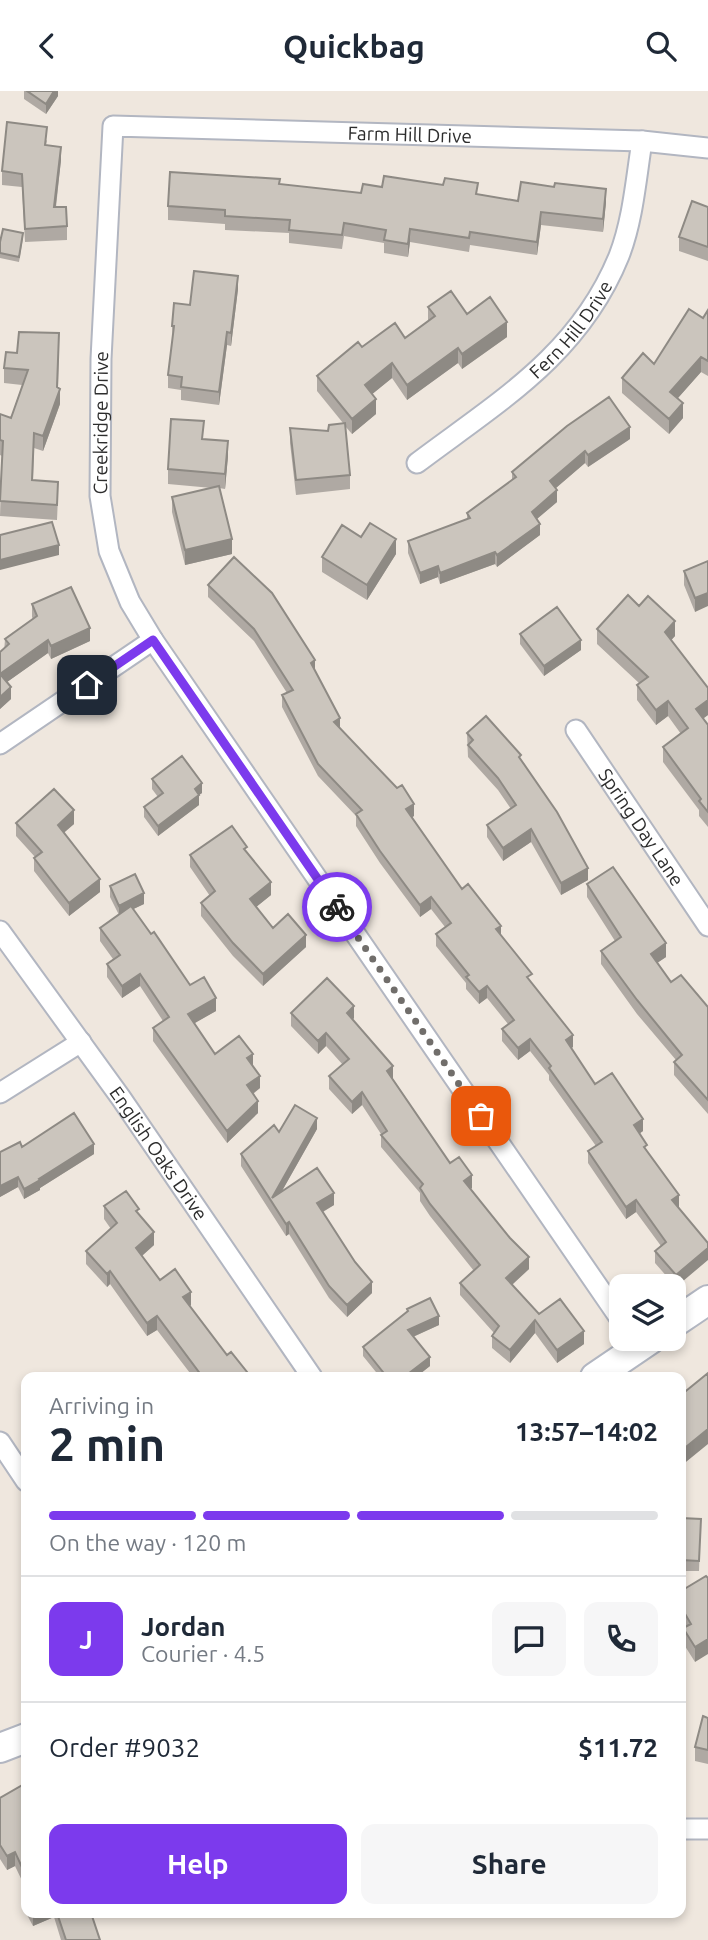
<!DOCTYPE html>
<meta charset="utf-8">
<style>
body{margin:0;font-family:Ubuntu,sans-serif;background:#f6f6f7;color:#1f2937;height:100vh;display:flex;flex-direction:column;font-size:26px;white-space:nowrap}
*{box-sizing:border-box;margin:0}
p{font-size:23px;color:#747a83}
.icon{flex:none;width:38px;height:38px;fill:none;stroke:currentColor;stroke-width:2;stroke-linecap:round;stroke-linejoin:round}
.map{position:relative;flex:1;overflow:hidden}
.side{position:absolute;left:21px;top:1281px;width:665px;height:546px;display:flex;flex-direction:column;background:#fff;border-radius:14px;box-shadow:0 4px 10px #0003}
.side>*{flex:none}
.tools{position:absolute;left:609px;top:1183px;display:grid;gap:14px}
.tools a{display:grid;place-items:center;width:77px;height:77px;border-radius:14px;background:#fff;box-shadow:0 4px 10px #0003;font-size:35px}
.pin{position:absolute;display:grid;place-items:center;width:60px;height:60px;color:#fff;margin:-30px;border-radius:14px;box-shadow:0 4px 10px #0006}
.courier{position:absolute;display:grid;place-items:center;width:70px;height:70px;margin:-35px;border:5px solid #7c3aed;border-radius:50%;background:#fff;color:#222;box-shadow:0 2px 9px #0007}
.headline em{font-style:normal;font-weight:700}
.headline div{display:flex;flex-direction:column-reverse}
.headline{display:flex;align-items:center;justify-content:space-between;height:119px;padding:0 28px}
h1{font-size:46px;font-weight:700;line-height:52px}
.bar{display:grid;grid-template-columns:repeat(4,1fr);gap:10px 7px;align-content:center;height:84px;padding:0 28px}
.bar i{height:9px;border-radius:5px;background:#e0e1e3}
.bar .active{background:#7c3aed}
.bar p{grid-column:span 4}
.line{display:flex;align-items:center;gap:18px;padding:0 28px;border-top:2px solid #e0e1e3}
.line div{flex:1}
.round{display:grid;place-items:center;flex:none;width:74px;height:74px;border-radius:14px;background:#f6f6f7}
.cta{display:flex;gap:14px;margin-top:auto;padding:14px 28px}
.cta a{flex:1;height:80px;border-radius:14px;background:#7c3aed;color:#fff;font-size:28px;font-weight:700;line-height:80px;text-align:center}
.cta a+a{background:#f6f6f7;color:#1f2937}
header{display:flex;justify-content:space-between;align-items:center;height:91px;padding:0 28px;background:#fff;font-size:32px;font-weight:700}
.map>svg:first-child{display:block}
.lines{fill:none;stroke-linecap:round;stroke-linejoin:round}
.street-casing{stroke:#b2b6c1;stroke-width:23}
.secondary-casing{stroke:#b2b6c1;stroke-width:32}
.street{stroke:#fff;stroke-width:19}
.secondary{stroke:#fff;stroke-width:28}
.wall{fill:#afa9a3}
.shaded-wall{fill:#8e8a84}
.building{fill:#cbc5bd;stroke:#8e8a84;stroke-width:2}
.done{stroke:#716e6b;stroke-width:7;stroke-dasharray:0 12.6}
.route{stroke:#7c3aed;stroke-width:9}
.labels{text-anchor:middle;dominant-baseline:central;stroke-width:5;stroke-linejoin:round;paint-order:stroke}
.street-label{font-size:19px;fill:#2d2d2d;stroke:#fff}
</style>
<header><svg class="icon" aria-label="back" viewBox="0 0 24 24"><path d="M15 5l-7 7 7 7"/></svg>Quickbag<svg class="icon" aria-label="search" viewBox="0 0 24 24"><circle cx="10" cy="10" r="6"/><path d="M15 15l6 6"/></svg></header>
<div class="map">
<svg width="708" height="1849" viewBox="0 0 708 1849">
<rect width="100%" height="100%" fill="#efe7de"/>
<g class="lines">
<!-- street casing -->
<g class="street-casing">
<g id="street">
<path id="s1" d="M417 372C498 311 579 264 619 165 633 129 636 88 642 50"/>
<path id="s2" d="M576 639 708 835"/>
<path d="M0 653 153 549"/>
<path id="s3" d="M0 840 121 1007 312 1286"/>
<path d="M0 1002 81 951"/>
<path id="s4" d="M621 1229 153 549 130 511 109 460 100 405 101 268 113 35 642 50 708 57"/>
<path d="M0 1351 26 1390"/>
<path d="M681 1738H708"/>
</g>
</g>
<!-- secondary casing -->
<g class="secondary-casing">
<path id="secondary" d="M674 1232 708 1209
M595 1286 651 1248
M0 1657 26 1647"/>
</g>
<!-- street -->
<use href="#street" class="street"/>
<!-- secondary -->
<use href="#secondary" class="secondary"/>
</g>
<!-- wall -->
<path class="wall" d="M24 0H58V5L46 23 24 8Z
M47 49 46 54 61 69 56 116 67 135V149L25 151 22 96 2 94V80Z
M280 93 361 102 382 96 478 103 518 110 606 111 603 141 541 134 537 164 470 154 469 161 410 151 408 166 384 162V152L344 145 342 158 289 152V142L225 139V133L168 129V115Z
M708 116V170L679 160V146Z
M23 147 19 171 0 167V151Z
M238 198 231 255 227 254 219 314 181 309V299L168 297V284L173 248 172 235 190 214Z
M428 216 467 223 507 246 462 278 458 272 407 309 392 287 372 303 376 323 352 343 345 335 350 384V398L296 404 290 352V337L328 340 343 332 317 300V285L362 256 405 247 428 230Z
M708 219V285L701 281 677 308 683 327 669 343 622 302V287L654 273 703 227Z
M59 257 58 297 60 313 43 360 34 357 33 389 58 406 57 429 0 425 2 365 0 364V323L11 327 22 294 4 292V277L17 262Z
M204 348 228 365 225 398 219 397 232 463 185 474 172 421V406L212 397 168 393V378Z
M630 348 588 376 585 372 556 397 557 411 537 428 540 444 497 476 495 473 440 493 438 486 420 493 408 462V450L467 429V422L512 389V381Z
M361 446 396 463 367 509 322 481V466Z
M708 470 695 521 684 494V480Z
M208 494 315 581 340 637 414 725 412 726 462 798 501 845 573 956 571 957 595 993 643 1040 639 1043 647 1060 679 1116 676 1196 655 1172V1160L661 1155 636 1121 626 1128 588 1072V1060L596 1055 549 989V984L530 960 518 969 502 950V938L508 933 487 907 479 913 466 898V892L436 855V843L445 836 431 818 420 826 380 772 356 735V725L318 685 282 616V604L287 602 254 550 208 506Z
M32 513 90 550 51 568 48 562 7 591 11 608 0 618 5 548 33 528 32 526Z
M639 515 675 545 671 549 708 597V624L703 627 708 634V736L699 725V719L663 671V656L681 643 668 625 656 634 637 609V594L639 592 597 553V538Z
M520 543 581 559 544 585 520 553Z
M467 642 521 670 588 789 561 804 531 751 503 770 487 746V734L511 718 498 699 468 666Z
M152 688 202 702 199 704V714L158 745 144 726V716L158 706 152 698Z
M16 732 74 733 64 741 100 801 69 825 34 780V767L35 766 16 745Z
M247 761 271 804 256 816 273 837 306 856 263 895 233 865 201 825V812L210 805 190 776V764Z
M587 793 666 866 657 872 671 891 708 916V1023L674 984V971L676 969 637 923 601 873V860L615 850 587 806Z
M110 795 144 813 133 818 190 894 216 920 194 932 215 963 253 975 260 997 253 1003 258 1022 227 1052 153 950V937L163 930 140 895 122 907 107 886V873L113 868 100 850V837L119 824 110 806Z
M291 922 354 927 353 929 450 1072 472 1097 471 1098 529 1178 512 1194 539 1223 584 1253 557 1272 535 1242 510 1272 492 1257V1245L494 1242 460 1204V1192L474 1180 430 1125 420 1110V1102L381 1056V1043L362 1014 352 1023 329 998V985L343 974 326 955 318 963 291 935Z
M317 1038 282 1100 334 1114 323 1121 355 1171 372 1202 347 1226 329 1207 289 1143 286 1145 241 1075V1063L279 1041Z
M22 1056 94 1063 40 1097V1099L24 1108 18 1096 0 1106V1061Z
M104 1115 139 1123 154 1154 142 1165 160 1189 191 1214 190 1215 227 1264 251 1286H193L157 1239 147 1245 110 1193 107 1196 86 1173V1160L111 1138 104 1128Z
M407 1218 439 1234 413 1246 430 1275 416 1286H380L363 1265V1256L407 1221Z
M681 1427 701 1428 699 1480H681Z
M706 1485 695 1571 683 1552 684 1537 681 1531V1500Z
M708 1627V1673L695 1670V1656Z
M26 1692V1822L23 1814V1800L26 1798 15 1775 7 1779 0 1768V1707Z
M26 1822H91L100 1849H61L54 1826 33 1835Z"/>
<!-- shaded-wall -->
<path class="shaded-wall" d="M53 0H58V5L46 23V13Z
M61 56V69L54 130V116Z
M606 98V111L603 141V128Z
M541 121V134L537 164V151Z
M410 138V151L408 166V153Z
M238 185V198L231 255V242Z
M507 231V246L462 278V263Z
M227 241V254L219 314V301Z
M59 242 57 306 60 298V313L43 360V345Z
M458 257V272L407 309V294Z
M701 266V281L670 316V301Z
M392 272V287L365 309V294Z
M376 308V323L352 343V328Z
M683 312V327L669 343V328Z
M630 336V348L588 376V364Z
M228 350V365L225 398V383Z
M585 360V372L550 402V390Z
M557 399V411L532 432V421Z
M540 433V444L497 476V464Z
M232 448V463L185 474V459Z
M396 448V463L367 509V494Z
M59 454V464L0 479V469Z
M495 461V473L440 493V482Z
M438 475V486L420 493V482Z
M708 502V515L695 521V507Z
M675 530V545L665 556V541Z
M90 537V550L51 568V555Z
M48 549V562L0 596V583Z
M581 549V559L544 585V575Z
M315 569V581L311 572Z
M11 596V608L0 618V606Z
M708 609V624L696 633V618Z
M668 610V625L656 634V619Z
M340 627V639L334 631Z
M202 692V702L199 704V714L158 745V735L195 698Z
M414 713V725L406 730V718Z
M74 719V733L58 747V734Z
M531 738V751L503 770V757Z
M588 777V789L561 804V792Z
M100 788V801L69 825V812Z
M271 791V804L250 821V808Z
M144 802V813L119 825V815Z
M431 806V818L420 826V814Z
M501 835V847L496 838Z
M306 844V856L263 895V883Z
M666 852V866L651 876V863Z
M140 883V895L122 907V895Z
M487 895V907L479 913V901Z
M216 907V920L188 936V923Z
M354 915V927L347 934V922Z
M326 942V955L318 963V950Z
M573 944V956L566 961V949Z
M530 948V960L518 969V957Z
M253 963V976L247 967Z
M393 975V988L387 980Z
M260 985V997L247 1007V994Z
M362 1001V1014L352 1023V1011Z
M258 1010V1022L227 1052V1040Z
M317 1027V1038L274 1114 272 1107Z
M643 1028V1040L634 1046V1034Z
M94 1053V1063L40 1097V1099L24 1108V1098Z
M472 1084V1097L464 1102V1090Z
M18 1086V1096L0 1106V1095Z
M334 1102V1114L317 1124V1112Z
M679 1104V1116L672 1121V1109Z
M636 1109V1121L626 1128V1116Z
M289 1131V1143L286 1145V1133Z
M154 1141V1154L136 1170V1157Z
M708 1157V1169L676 1196V1184Z
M529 1166V1178L506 1199V1187Z
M110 1180V1193L107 1196V1183Z
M372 1191V1202L347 1226V1214Z
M191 1201V1214L183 1220V1206Z
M157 1225V1239L147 1245V1232Z
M439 1225V1234L408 1248V1239Z
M535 1229V1242L510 1272V1259Z
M584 1240V1253L557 1272V1259Z
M430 1266V1275L416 1286H404Z
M708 1338V1353L681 1375V1360Z
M708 1548V1563L695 1571V1556Z
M15 1761V1775L7 1779V1765Z
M33 1822H54V1826L33 1835Z"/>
<!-- building -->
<path class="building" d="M27 0H54L46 13Z
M7 31 47 36 45 54 61 56 54 116H66L67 135 25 138 22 83 2 80Z
M170 81 280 88 279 93 361 102 363 93 382 96 384 85 443 94 445 87 478 92 476 103 518 110 521 91 554 96 555 92 606 98 603 128 541 121 537 151 470 141 469 147 410 138 408 153 384 149 386 139 344 132 342 144 289 139 290 129 225 125V119L168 115Z
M692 110 708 116V156L679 146Z
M3 138 23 142 19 166 0 162V151Z
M194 180 238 185 231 242 227 241 219 301 181 296 182 286 168 284 174 235H172L174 212 190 214Z
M451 200 467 223 490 206 507 231 462 263 458 257 407 294 392 272 365 294 376 308 352 328 317 285 358 251 362 256 395 232 405 247 435 225 428 216Z
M689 218 703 227 708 219V270L701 266 670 301 683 312 669 328 622 287 643 262 654 273Z
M19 241 59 242 57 296 60 298 43 345 34 342 32 389 58 391 57 414 0 410 3 350 0 349V323L11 327 28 279 4 277 6 261 17 262Z
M609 306 630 336 588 364 585 360 550 390 557 399 532 421 540 433 497 464 495 461 440 482 438 475 420 482 408 450 470 427 467 422 516 386 512 381 567 335Z
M171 328 204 330 202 348 228 350 225 383 168 378Z
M345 332 350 384 296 389 290 337 328 340 329 334Z
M219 395 232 448 185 459 172 406Z
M52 431 59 454 0 469V444Z
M370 432 396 448 367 494 322 466 342 434 361 446Z
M234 466 272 502 315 569 311 572 340 627 334 631 397 697 402 694 414 713 406 718 462 798 468 793 501 835 496 838 532 883 527 886 573 944 566 949 595 993 612 982 643 1028 634 1034 647 1054 644 1056 679 1104 672 1109 708 1152V1157L676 1184 655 1160 666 1151 636 1109 626 1116 588 1060 602 1051 549 977 551 975 530 948 518 957 502 938 514 929 487 895 479 901 466 886 469 884 436 843 451 832 431 806 420 814 380 760 356 723 362 719 318 673 282 604 293 599 254 538 208 494Z
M708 470V502L695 507 684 480Z
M71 496 90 537 51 555 48 549 0 583V561L9 553 5 548 37 525 32 513Z
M628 504 639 515 648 505 675 530 665 541 708 597V609L696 618 708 634V721L699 710 701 708 663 656 688 637 668 610 656 619 637 594 648 586 597 538Z
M557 516 581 549 544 575 520 543Z
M0 583 11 596 0 606Z
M486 625 521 664 519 666 557 721 588 777 561 792 531 738 503 757 487 734 516 714 498 687 468 654 473 649 467 642Z
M182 665 202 692 195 698 199 704 158 735 144 716 163 702 152 688Z
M54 698 74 719 58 734 100 788 69 812 34 767 42 761 16 732Z
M232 735 247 756 244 758 271 791 250 808 273 837 288 823 306 844 263 883 233 852 201 812 215 800 190 764Z
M613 776 666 852 651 863 671 891 681 884 708 916V1009L674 971 682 964 637 909 601 860 621 846 587 793Z
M135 783 144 802 119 815 110 795Z
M131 815 151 843 154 841 190 894 204 886 216 907 188 923 215 963 239 945 253 963 247 967 260 985 247 994 258 1010 227 1040 153 937 169 926 140 883 122 895 107 873 120 864 100 837Z
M327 887 354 915 347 922 393 975 387 980 450 1072 459 1066 472 1084 464 1090 510 1147 529 1166 506 1187 539 1223 560 1208 584 1240 557 1259 535 1229 510 1259 492 1245 499 1235 460 1192 480 1174 430 1113 420 1097 423 1093 381 1044 387 1040 362 1001 352 1011 329 985 349 968 326 942 318 950 291 922Z
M295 1014 317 1027 272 1107 317 1077 334 1102 317 1112 355 1171 372 1191 347 1214 329 1195 289 1131 286 1133 241 1063 274 1034 279 1041Z
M74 1022 94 1053 39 1088 40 1089 24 1098 18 1086 0 1095V1061L20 1051 22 1056Z
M126 1100 139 1118 136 1120 154 1141 136 1157 160 1189 175 1178 191 1201 183 1206 227 1264 231 1261 251 1286H197L201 1284 157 1225 147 1232 110 1180 107 1183 86 1160 117 1132 104 1115Z
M430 1207 439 1225 408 1239 430 1266 404 1286H387L363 1256 408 1220 407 1218Z
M708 1282V1338L681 1360V1304Z
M681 1427 701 1428 699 1470 681 1469Z
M706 1485 708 1487V1548L695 1556 683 1537 691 1533 681 1516V1500Z
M703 1625 708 1627V1659L695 1656Z
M26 1692V1785L15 1761 7 1765 0 1754V1707Z
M26 1798V1808L23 1800Z
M57 1822H91L100 1849H66Z"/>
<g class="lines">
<!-- done -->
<path class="done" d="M337 816 481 1025"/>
<!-- route -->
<path class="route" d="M87 594 153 549 337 816"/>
</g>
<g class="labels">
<!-- street labels -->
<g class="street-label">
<text stroke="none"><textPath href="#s4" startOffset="1648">Farm Hill Drive</textPath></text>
<text stroke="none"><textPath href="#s1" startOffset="205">Fern Hill Drive</textPath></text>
<text stroke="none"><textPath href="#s4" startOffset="1054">Creekridge Drive</textPath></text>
<text stroke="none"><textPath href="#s2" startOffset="117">Spring Day Lane</textPath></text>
<text stroke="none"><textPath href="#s3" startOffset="273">English Oaks Drive</textPath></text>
</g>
</g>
</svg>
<div class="tools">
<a><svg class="icon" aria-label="layers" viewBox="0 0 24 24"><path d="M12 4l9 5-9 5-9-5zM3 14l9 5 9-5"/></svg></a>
</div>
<div class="pin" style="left:481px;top:1025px;background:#ea580c"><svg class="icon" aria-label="bag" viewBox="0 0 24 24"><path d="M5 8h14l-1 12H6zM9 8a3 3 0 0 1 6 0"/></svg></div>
<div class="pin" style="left:87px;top:594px;background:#1f2937"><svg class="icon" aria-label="home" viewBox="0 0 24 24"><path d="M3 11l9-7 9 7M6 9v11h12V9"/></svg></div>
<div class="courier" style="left:337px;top:816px"><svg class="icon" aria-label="bike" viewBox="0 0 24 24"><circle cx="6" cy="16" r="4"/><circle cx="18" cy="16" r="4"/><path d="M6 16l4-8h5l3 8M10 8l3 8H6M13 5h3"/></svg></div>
<section class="side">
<div class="headline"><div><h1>2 min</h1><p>Arriving in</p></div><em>13:57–14:02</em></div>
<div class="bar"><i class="active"></i><i class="active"></i><i class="active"></i><i></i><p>On the way · 120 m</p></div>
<div class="line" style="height:126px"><b class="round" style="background:#7c3aed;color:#fff">J</b><div><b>Jordan</b><p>Courier · 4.5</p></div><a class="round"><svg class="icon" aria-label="chat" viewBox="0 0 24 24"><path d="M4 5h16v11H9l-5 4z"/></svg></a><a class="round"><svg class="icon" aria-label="phone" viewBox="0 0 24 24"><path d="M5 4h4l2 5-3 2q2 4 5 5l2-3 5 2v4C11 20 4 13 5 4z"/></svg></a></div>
<div class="line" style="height:91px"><div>Order #9032</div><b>$11.72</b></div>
<div class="cta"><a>Help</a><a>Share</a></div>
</section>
</div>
